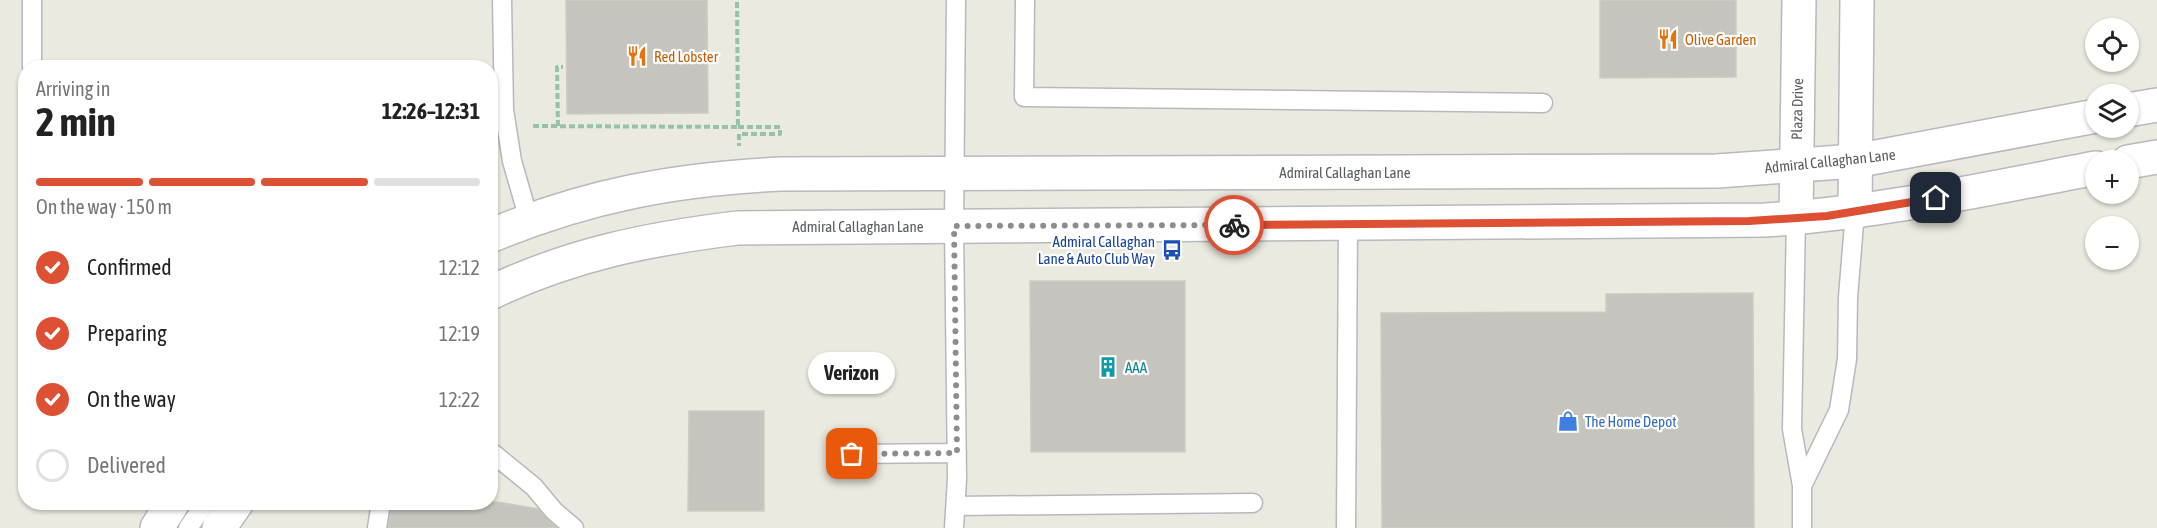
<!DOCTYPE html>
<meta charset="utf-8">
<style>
body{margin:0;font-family:"Asap Condensed",sans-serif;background:#f2f2f2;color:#222;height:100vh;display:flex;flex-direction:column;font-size:22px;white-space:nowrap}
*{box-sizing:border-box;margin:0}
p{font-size:20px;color:#767676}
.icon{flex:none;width:33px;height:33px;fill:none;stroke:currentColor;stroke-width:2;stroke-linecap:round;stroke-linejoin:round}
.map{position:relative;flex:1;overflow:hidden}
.drawer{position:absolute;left:18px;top:60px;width:480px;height:450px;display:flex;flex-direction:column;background:#fff;border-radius:24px;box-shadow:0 2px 4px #0004}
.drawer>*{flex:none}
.controls{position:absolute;left:2085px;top:18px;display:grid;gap:12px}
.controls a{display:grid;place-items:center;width:54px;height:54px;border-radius:50%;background:#fff;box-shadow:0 2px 4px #0004;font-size:30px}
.pin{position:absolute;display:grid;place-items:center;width:51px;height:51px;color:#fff;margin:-26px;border-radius:12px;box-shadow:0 3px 9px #0006}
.courier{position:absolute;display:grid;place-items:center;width:60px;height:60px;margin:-30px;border:4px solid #de5034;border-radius:50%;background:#fff;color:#222;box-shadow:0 2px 8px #0007}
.bubble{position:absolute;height:42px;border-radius:21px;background:#fff;box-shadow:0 2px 4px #0004;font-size:20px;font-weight:700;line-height:42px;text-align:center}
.head em{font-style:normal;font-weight:700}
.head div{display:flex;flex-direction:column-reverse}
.head{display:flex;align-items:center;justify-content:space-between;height:102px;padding:0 18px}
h1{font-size:39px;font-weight:700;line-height:45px}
.bar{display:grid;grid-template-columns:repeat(4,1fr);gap:9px 6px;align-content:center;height:72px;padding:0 18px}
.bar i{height:8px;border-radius:4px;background:#e0e0e0}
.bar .current{background:#de5034}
.bar p{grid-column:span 4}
ol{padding:0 18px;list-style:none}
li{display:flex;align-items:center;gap:18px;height:66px}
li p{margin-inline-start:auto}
li .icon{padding:6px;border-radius:50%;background:#de5034;color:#fff;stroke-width:4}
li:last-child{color:#767676}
li i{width:33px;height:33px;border:3px solid #e0e0e0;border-radius:50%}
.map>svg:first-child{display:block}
.building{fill:#c6c4be;stroke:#cfccbf;stroke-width:1.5}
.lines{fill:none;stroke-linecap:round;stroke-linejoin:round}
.service-casing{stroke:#b6b8bd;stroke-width:21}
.tertiary-casing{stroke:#b6b8bd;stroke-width:36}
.secondary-casing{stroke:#b6b9be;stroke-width:36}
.path{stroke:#98c2a8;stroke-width:4;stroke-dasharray:6 3;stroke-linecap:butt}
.service{stroke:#fff;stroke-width:18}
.tertiary{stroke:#fff;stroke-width:33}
.secondary{stroke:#fff;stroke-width:33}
.done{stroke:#8c8e8d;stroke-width:6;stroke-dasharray:0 10.8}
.route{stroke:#de5034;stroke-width:8}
.labels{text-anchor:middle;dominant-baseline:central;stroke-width:4.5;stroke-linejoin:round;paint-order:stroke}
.food-label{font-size:15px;fill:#c56008;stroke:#fff;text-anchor:start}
.street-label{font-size:15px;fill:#595c61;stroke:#fff}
.transit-label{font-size:15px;fill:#164399;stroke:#fff;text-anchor:end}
.culture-label{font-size:15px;fill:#0d838f;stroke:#fff;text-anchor:start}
.shop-label{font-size:15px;fill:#366cbe;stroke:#fff;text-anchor:start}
</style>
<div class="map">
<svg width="2157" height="528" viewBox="0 0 2157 528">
<rect width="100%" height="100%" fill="#ebeae0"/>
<!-- building -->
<path class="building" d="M566 0H707L708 113 567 114Z
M1600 0H1736V77L1600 78Z
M1030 281H1185V452H1031Z
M1753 293 1754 528H1382L1381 313 1606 312V294Z
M689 411H764V511H688Z
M392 502H498L538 509 557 528H388Z"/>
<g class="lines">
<!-- service casing -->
<g class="service-casing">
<path id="service" d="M32 0V68
M502 0 504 110 512 161 529 220
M1025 0 1024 97 1543 103
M1796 218 1792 429 1802 486V528
M490 451 534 487 554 511 574 528
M852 454 957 453
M1802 486 1839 410 1847 359 1848 297 1855 212
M956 506 1253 503
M188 528 206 502
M377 528 381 502
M954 528 957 479 954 226 956 0
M1346 528 1348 224"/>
</g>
<!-- tertiary casing -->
<g class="tertiary-casing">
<path id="tertiary" d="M1855 212 1857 0
M1796 218 1799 0"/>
</g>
<!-- secondary casing -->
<g class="secondary-casing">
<path id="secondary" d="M2128 110 2157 105
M2128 162 2157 157
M490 236C588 195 676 179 781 174L1717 171 1855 161 2096 116
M490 293C572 254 648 239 737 228L1765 220C1877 213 1986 189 2096 168
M157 528 173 502
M219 528 237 502"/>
</g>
<!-- path -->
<path class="path" d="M533 126 738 127 737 0
M558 126 557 67H563
M738 127H780V134H739V146"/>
<!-- service -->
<use href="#service" class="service"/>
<!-- tertiary -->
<use href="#tertiary" class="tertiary"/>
<!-- secondary -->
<use href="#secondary" class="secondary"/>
</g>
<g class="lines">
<!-- done -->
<path class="done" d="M852 454 957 453 954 226 1234 225"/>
<!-- route -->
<path class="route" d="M1234 225 1749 221 1827 216 1936 198"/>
</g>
<!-- icons -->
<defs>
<g id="restaurant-bare" transform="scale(1.62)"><path d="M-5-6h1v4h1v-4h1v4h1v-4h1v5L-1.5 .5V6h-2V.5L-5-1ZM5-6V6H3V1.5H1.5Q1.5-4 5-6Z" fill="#e8710a" stroke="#fff" stroke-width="2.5" paint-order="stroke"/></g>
<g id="bus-bare" transform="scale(1.62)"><path d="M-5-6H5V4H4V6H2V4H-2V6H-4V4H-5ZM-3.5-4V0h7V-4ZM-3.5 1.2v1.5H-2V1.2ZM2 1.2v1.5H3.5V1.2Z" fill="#1a4fb4" stroke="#fff" stroke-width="2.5" paint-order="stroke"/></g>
<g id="building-bare" transform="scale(1.62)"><path d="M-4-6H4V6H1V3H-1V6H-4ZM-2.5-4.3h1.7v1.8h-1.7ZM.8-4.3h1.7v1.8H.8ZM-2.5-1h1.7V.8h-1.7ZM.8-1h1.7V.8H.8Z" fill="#0f9aa8" stroke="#fff" stroke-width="2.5" paint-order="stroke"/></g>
<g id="shop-bare" transform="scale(1.62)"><path d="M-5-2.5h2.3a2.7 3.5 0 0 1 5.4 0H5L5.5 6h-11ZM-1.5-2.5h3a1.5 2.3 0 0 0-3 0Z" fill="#3f7fe0" stroke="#fff" stroke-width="2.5" paint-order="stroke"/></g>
</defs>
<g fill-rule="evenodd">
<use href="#restaurant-bare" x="1668" y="39"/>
<use href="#restaurant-bare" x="637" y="56"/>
<use href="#bus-bare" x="1172" y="250"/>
<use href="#building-bare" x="1108" y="367"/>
<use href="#shop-bare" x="1568" y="421"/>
</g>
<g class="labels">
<!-- food labels -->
<g class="food-label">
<text x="1685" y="39">Olive Garden</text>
<text x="654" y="56">Red Lobster</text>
</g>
<!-- street labels -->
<g class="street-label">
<text transform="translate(1797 109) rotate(-89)">Plaza Drive</text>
<text transform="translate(1830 161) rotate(-6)">Admiral Callaghan Lane</text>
<text x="1345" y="172">Admiral Callaghan Lane</text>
<text x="858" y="226">Admiral Callaghan Lane</text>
</g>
<!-- transit labels -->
<g class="transit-label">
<text x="1155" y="241">Admiral Callaghan<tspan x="1155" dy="17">Lane &amp; Auto Club Way</tspan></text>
</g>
<!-- culture labels -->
<g class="culture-label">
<text x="1125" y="367">AAA</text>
</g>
<!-- shop labels -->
<g class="shop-label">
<text x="1585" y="421">The Home Depot</text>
</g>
</g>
</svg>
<div class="controls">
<a><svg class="icon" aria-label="locate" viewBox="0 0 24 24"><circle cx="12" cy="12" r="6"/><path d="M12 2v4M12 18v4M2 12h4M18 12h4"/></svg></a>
<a><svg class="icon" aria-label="layers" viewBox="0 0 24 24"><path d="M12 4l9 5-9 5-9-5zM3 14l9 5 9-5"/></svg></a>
<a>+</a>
<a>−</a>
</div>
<div class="pin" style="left:852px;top:454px;background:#ea580c"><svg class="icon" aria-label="bag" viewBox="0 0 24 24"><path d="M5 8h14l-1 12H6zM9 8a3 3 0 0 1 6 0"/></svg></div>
<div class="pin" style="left:1936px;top:198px;background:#1f2937"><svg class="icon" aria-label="home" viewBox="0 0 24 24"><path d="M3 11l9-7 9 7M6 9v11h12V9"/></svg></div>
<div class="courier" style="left:1234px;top:225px"><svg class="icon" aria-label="bike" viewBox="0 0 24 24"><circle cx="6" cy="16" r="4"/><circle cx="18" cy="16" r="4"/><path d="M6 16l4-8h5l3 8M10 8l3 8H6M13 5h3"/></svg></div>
<div class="bubble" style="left:808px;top:352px;width:87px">Verizon</div>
<section class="drawer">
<div class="head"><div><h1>2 min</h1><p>Arriving in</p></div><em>12:26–12:31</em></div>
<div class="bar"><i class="current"></i><i class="current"></i><i class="current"></i><i></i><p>On the way · 150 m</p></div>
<ol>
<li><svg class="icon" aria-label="check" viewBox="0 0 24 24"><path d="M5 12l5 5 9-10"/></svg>Confirmed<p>12:12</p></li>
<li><svg class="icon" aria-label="check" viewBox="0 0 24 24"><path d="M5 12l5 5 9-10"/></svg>Preparing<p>12:19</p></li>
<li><svg class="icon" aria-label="check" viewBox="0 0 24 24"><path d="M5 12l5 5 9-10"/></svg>On the way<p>12:22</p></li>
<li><i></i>Delivered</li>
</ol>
</section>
</div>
